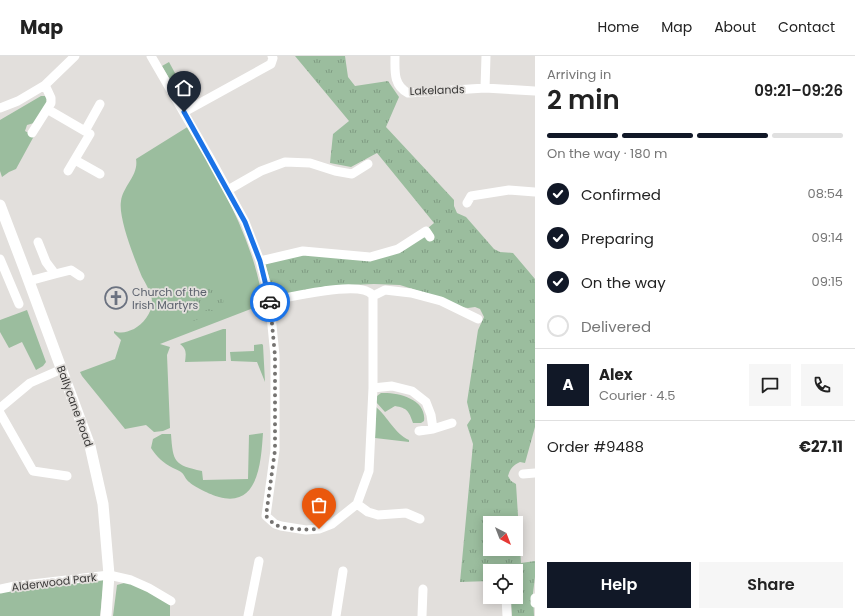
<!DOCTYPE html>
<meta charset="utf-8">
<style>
body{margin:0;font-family:Poppins,sans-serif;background:#f6f6f6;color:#222;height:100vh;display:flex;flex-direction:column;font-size:15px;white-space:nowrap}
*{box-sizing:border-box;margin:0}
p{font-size:13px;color:#767676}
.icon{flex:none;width:22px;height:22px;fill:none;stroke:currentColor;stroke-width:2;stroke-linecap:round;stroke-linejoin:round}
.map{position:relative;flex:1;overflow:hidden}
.sheet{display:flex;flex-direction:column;background:#fff;width:320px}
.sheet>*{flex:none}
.needle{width:26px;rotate:138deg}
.controls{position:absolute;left:483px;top:460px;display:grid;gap:8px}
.controls a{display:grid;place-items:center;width:40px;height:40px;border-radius:0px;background:#fff;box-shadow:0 2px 10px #0003;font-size:20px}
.pin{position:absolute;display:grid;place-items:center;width:34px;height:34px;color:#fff;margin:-41px -17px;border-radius:50% 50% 50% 0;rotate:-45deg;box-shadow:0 0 4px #0007}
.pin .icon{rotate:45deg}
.courier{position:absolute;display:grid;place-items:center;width:40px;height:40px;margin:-20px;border:3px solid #1a73e8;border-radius:50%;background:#fff;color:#222;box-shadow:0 1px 5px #0007}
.overview em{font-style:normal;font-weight:600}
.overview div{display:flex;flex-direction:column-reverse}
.overview{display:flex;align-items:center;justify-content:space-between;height:68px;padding:0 12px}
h1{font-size:26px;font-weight:600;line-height:30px}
.bar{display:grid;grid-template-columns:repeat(4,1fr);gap:6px 4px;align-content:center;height:48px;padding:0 12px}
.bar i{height:5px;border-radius:3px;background:#e0e0e0}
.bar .selected{background:#111827}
.bar p{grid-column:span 4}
.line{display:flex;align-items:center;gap:10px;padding:0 12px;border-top:1px solid #e0e0e0}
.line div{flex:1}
.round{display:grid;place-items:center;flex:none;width:42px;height:42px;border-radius:0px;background:#f6f6f6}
ol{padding:0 12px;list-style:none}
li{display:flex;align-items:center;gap:12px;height:44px}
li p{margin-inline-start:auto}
li .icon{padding:4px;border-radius:50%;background:#111827;color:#fff;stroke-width:4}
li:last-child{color:#767676}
li i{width:22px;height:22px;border:2px solid #e0e0e0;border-radius:50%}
.button{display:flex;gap:8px;margin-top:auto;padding:8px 12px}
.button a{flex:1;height:46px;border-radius:0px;background:#111827;color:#fff;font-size:16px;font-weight:600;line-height:46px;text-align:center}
.button a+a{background:#f6f6f6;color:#222}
header{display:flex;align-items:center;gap:24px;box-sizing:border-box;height:56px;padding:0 20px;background:#fff;border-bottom:1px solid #e0e0e0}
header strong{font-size:19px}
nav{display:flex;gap:22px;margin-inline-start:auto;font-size:14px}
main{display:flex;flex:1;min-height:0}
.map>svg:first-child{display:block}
.green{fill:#9bbd9e}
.park{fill:url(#park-tufts);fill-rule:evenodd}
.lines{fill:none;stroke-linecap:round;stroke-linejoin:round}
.minor{stroke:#fff;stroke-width:9}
.major{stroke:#fff;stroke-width:11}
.done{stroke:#757371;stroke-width:4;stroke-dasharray:0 7.2}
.route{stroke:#1a73e8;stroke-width:5}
.labels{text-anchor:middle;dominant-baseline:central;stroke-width:3.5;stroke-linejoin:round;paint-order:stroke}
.street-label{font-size:11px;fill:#3a3938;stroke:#e2dfdc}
.worship-label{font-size:11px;fill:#5b616d;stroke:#e2dfdc;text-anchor:start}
</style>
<header>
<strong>Map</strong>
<nav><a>Home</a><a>Map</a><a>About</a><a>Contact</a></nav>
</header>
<main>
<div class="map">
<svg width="535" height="560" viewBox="0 0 535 560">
<defs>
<pattern id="park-tufts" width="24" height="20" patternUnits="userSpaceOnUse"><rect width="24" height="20" fill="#9bbd9e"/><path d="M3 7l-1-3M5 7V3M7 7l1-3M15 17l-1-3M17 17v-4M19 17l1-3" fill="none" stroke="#7f9b82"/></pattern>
</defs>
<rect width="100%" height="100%" fill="#e2dfdc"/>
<!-- green -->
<path class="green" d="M169 6 182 30 176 34 162 10Z
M41 40H45C51 48 39 60 34 67L27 69 25 75 34 80 16 113 9 116 2 121 0 115V64Z
M189 70C213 115 239 158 254 207 258 220 261 235 264 248L160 288 170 291 167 299 170 372 163 375 154 376 146 369 125 373 82 320 80 316 115 303 121 284 114 277V275C121 278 127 276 134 273 143 268 152 257 152 246 152 238 146 228 142 221 135 204 118 162 121 145 123 130 139 119 136 103Z
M27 254 46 306 43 310 36 314 22 286 9 292 0 276V264Z
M223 273H226V305L185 306C186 298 187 293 180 288Z
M262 288 263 289 265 326 257 306 231 305 230 296 254 295V289Z
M381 337C398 336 427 343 424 365L421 367H413C409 355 407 352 395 350L385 356 376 346 377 340Z
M376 351C388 361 395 378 409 384V386L375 382Z
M263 377C261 405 259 452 219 441 211 439 192 430 187 424 185 422 184 418 181 416 179 415 176 413 173 412 163 407 157 401 151 392L153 383 162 378H171C173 406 174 409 202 415L203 424 248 423 249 379Z
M104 524 100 560H0V535Z
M131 525 170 546V560H113L117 529Z"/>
<!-- park -->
<path class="park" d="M295 0H345L348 21 355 30 388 25 399 41 386 71 454 144V150L457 157 466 161 494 193 500 196 513 197 535 223V371L525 407 520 406C513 409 510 413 508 420L511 425 516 428 521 507 535 505V521L533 537 534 560H512L511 541H516V515H508L502 510 490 515V525L460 526 473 388 467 369 471 363 467 346 478 274 484 261 480 253 475 251 468 252 461 251 444 243 400 229 374 228 328 230 274 240 265 207 303 199 399 196 434 167 377 97 351 111 330 107 333 78 349 65ZM490 467H516V493H490Z
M207 230C218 230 225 236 223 248L215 255H206C201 262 197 266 188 265L182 258 180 247C185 241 189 236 198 239Z"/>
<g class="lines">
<!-- minor -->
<path class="minor" d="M151 0 210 102 245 166 260 205 269 239 275 300V394L266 460 275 468 281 470 306 474 319 473 332 468 357 448 369 415 373 332V240
M395 0C395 15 393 29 408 37L485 32 535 35
M485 32 486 0
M0 52 18 45 45 29 75 0
M47 53 90 78 68 115
M184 56 271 8 273 2 272 0
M85 75 100 48
M32 77 51 47V42L45 29
M75 104 100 118
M228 134 261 115 285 106 310 107 335 115 352 118 368 108
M467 147 471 140 509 134 535 136
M0 203 19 248
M260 205 303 195 370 201 398 193 426 175 430 181
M55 218 71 214 80 220
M29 225 55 218 46 206 38 186
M270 244H274C292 241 363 223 373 240L385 234 411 237 441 245 478 263
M373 332 392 330 412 335 426 346 431 359 433 373
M0 352 30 327 62 313
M0 357 33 415 67 420
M419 375 433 373 452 367
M523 418 535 417
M357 448 368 456 378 459 406 457 420 463
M0 533 15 530 109 519 131 524 149 532 171 545
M506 541 507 560
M535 542V547
M248 560 259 505
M336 560 343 515
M422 560 423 533"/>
<!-- major -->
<path class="major" d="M0 149 24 212 90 390 103 448 109 519 106 560"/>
</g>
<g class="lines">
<!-- done -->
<path class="done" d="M270 246 275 300V394L266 460C269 463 272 467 276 469 287 474 307 474 319 473"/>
<!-- route -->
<path class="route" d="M184 56 245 166 260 205 270 246"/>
</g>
<!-- icons -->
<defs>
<g id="church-ring" transform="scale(1.15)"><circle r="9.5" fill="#e2dfdc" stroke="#6b7280" stroke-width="1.5"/><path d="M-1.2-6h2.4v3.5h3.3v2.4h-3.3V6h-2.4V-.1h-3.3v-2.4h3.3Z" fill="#6b7280"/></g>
</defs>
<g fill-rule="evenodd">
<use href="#church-ring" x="116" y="242"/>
</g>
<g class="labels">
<!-- street labels -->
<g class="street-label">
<text transform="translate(437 34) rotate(-2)">Lakelands</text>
<text transform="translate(75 350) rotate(70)">Ballycane Road</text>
<text transform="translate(54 526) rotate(-7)">Alderwood Park</text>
</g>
<!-- worship labels -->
<g class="worship-label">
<text x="132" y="236">Church of the<tspan x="132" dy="13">Irish Martyrs</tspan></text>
</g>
</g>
</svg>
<div class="controls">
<a><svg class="needle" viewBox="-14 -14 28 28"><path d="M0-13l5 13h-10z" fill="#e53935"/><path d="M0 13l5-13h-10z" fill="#767676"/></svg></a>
<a><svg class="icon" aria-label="locate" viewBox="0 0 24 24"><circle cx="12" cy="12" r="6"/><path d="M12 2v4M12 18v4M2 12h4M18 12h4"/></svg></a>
</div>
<div class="pin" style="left:319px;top:473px;background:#ea580c"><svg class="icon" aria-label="bag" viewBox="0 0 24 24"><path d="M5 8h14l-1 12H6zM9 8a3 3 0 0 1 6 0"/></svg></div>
<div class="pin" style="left:184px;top:56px;background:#1f2937"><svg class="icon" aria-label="home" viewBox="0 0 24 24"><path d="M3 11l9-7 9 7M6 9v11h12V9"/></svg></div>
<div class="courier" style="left:270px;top:246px"><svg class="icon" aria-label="car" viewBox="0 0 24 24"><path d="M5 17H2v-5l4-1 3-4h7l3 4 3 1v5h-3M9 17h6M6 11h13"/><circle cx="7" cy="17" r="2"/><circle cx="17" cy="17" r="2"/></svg></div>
</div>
<section class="sheet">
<div class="overview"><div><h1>2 min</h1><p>Arriving in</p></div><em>09:21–09:26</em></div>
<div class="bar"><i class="selected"></i><i class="selected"></i><i class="selected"></i><i></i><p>On the way · 180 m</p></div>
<ol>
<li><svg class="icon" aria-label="check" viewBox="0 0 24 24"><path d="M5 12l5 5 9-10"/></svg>Confirmed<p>08:54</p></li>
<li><svg class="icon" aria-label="check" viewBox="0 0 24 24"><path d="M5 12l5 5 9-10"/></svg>Preparing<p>09:14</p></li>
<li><svg class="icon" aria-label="check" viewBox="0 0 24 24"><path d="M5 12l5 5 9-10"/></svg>On the way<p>09:15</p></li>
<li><i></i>Delivered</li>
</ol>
<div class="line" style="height:72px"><b class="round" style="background:#111827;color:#fff">A</b><div><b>Alex</b><p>Courier · 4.5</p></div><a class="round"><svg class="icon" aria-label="chat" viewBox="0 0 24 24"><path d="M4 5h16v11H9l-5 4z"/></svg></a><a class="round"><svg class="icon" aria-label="phone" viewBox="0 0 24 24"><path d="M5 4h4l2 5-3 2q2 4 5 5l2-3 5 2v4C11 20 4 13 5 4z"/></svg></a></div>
<div class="line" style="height:52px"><div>Order #9488</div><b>€27.11</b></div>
<div class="button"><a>Help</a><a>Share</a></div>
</section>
</main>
